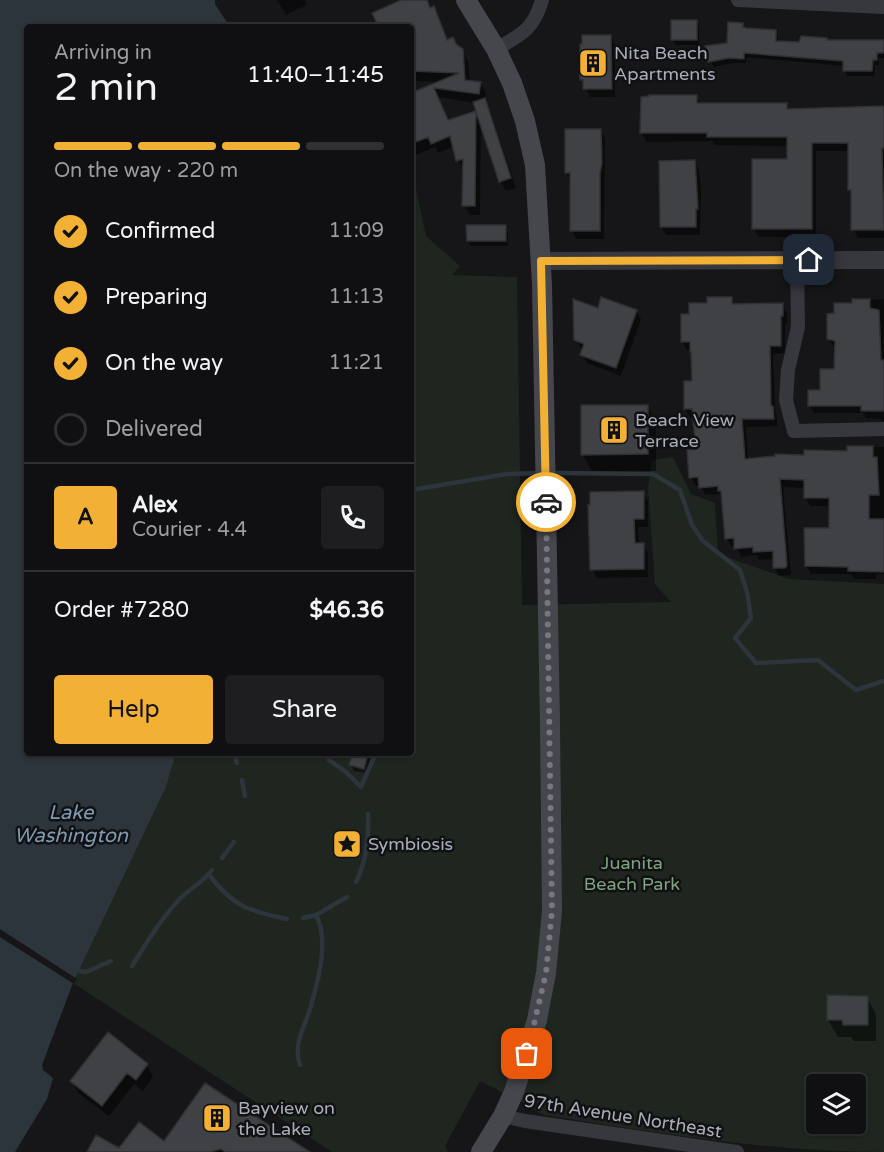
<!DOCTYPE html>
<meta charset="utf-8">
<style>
body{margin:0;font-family:"Varela Round",sans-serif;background:#1e1e20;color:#f1f3f6;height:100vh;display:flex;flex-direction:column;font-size:22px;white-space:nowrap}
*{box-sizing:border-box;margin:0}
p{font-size:20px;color:#9c9d9f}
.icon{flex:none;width:33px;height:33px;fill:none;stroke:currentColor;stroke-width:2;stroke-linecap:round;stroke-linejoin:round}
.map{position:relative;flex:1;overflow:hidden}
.side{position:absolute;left:24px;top:24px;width:390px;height:732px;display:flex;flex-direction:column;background:#101012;border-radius:6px;box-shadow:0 2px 4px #0004,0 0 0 2px #303032}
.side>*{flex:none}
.tools{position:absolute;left:806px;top:1074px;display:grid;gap:12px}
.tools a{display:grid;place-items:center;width:60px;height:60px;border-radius:6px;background:#101012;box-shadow:0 2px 4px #0004,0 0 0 2px #303032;font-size:30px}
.pin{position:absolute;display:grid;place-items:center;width:51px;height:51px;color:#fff;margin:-26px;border-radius:12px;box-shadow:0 3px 9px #0006}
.courier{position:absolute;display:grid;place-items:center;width:60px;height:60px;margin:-30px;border:4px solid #f2b134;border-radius:50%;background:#fff;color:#222;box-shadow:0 2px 8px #0007}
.head em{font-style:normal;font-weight:600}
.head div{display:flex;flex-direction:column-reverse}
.head{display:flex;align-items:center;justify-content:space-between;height:102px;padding:0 30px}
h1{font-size:39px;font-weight:600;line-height:45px}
.bar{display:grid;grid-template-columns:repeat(4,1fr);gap:9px 6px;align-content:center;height:72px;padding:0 30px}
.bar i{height:8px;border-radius:4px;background:#303032}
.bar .on{background:#f2b134}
.bar p{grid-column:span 4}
.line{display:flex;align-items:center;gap:15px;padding:0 30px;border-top:2px solid #303032}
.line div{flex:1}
.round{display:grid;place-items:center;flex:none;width:63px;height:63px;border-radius:6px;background:#1e1e20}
ol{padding:0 30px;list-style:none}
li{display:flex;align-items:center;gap:18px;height:66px}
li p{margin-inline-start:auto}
li .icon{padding:6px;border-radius:50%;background:#f2b134;color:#111;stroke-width:4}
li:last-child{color:#9c9d9f}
li i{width:33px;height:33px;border:3px solid #303032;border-radius:50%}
.primary-button{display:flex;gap:12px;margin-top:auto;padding:12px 30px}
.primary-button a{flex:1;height:69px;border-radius:6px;background:#f2b134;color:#111;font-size:24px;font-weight:600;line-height:69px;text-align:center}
.primary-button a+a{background:#1e1e20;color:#f1f3f6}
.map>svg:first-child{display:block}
.green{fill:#1e261f;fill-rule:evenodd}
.water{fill:#2c353c}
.pier{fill:#161618}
.shadow{fill:#0007;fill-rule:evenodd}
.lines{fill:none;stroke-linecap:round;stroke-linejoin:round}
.stream{stroke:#2c353c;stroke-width:4.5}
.building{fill:#404145;stroke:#303034;stroke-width:1.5}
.minor{stroke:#37383d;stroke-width:14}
.tertiary{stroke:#37383d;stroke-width:18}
.secondary{stroke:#45474d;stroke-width:20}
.done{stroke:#757880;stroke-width:6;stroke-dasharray:0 10.8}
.route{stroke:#f2b134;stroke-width:8}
.labels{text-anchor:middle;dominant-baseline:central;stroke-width:5;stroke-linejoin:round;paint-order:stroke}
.poi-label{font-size:18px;fill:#a8adb8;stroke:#111113;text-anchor:start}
.park-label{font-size:18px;fill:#7fa381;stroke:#111113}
.street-label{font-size:18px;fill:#a8adb8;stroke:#111113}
.water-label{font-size:20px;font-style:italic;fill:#7f9bb3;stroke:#111113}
</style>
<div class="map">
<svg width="884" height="1152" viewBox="0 0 884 1152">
<rect width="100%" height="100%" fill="#161618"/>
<!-- green -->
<path class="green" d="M411 165 426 236 460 266 452 275 517 277 522 605 671 602 655 584 648 487 652 460 673 457 691 494 715 503 718 554 789 579 884 584V1152C771 1152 657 1133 544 1115L536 1111 532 1107 480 1081 445 1146 448 1152H332L73 983 166 787 176 753H411ZM816 1084H855V1124H816Z"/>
<!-- water -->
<path class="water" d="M0 0H215V4L230 27H27V753H176L166 787 73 983 42 1065 43 1070 53 1078 47 1099 15 1152H0Z"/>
<!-- pier -->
<path class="pier" d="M0 929 77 979 74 984 0 937Z"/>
<!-- shadow -->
<path class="shadow" d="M277 0H305L307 5 286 15Z
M404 0H426L431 9 433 8 448 41 462 50 468 61 470 82 480 83 486 93 485 101 490 110 516 188 506 191 500 181 481 124 480 215H470L464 205V171L458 160 455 146 438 153 435 147 411 157V94L442 82 411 81V27H380ZM438 97 475 103 478 112 449 122Z
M673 21H696L699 27V45H676L673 40Z
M742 25 744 29 775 31 778 36V43L884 42V58H879V65H875L874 76H847L844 66 747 57 746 63H733L713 67 707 47 728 44Z
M610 36 615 45V97H590L582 79Z
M696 96 701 104 787 105 790 110 884 108V238H858L853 229V195L850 190 849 151H816V237H759L754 229 789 160 788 146 714 145 712 141 646 142 642 133 643 98Z
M601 131 605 139 604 239H576L572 230V182L566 173Z
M694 162 699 170 701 189 700 235H666L661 227Z
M468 227H505L508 232V246H471L468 241Z
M731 299 735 305H782L787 313V324H785V353L773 354 775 412 777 416V426L746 427 748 460 849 453V448L884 447V574H876V579H854L851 574H811L806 565 831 529V506H810L806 498V488L783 487 791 575 779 576 775 568 774 559 759 560 757 555 741 557 736 546 732 547 727 539 721 494 705 495 700 485 696 486 691 477 698 451 695 417H690L685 409V382H693L692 350H687L682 341 690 315 709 304Z
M884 299V424L881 419 866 418 864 413H814L810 406 836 370V347L833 346 828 338 836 314 853 304V300Z
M598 310 636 311 641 319 621 376 587 363 582 355 584 349 581 348 576 340Z
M647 406 656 423V471H592L582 454Z
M643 493 648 501V527H638L639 545H643L648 553V577L597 578 592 569Z
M353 753H371L370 768H368L367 773 354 771 351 765Z
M867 997 876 1014V1041H854L851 1037H838L828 1020Z
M147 1065 153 1077 143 1091 134 1084 109 1116 78 1093 72 1081Z
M205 1085 311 1152H89L164 1143Z"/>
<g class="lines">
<!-- stream -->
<path class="stream" d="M552 473 653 474 680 490 692 525 703 541 740 570 747 592 751 618 735 638 756 663 818 660 856 690 884 681
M411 490 507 474 540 473
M234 753 237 763
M329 760 346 772 361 787 376 753
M242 780 245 796
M222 858 234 842
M209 875C234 907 248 911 287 919
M356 882C367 860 369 837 368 814
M303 918 316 915 347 897
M132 966C146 944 160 920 178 901 188 889 203 883 212 870
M79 971 86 972 111 961
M300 1065C292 1043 307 1024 312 1002 319 977 329 939 316 915"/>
</g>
<!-- building -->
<path class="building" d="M401 0H427L430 8 434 6 447 40 453 37 456 44 463 49 465 80 481 82 479 94 434 88 448 120 476 111 473 102 485 98 511 178 499 182 476 112 475 206H462L463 159 456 161 450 136 431 144 428 137 411 144V93L459 73 411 71V27H379L372 13Z
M671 20H697V40H671Z
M728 22 743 23V27L746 28 776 30V41L799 42 801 36 827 38V40H884V53H877V60H873L872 71H843V61L744 53V59L729 58 708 62 705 46 727 43Z
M582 35H611L612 89H583V80H580V44H582Z
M649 95H697V103H787V109L884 106V148H882L884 230H851V190H848V143H812V229H752V159H787V137H707V133H640L641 97 649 96Z
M565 129H601L602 163 600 173V231H570V173H565Z
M695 160 698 209H696V227H660L659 161Z
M466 225H506V241H467Z
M601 297 637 310 616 368 580 355 584 344 574 340 573 299 598 308Z
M707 297H732V304L783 303V316H781V346H770L771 406H773L774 419H742L745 459 775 456V454L804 455V450L847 451V446H873V457H877L879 495H869V519H884V572L848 571V567L805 566 804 528H829V498H804V480L780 479 787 566 785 568H773V551L753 552V547L734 549V538L725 539 721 491H718V486L699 488 698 477 689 478 687 450 696 449 692 409H684V381H692L691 352H690V342H681V314H689V303H707Z
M852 299H870V308L879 310 881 360H884V411H861V406H808V390H820V369H834L835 341 827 339V314L834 313V303H852Z
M581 405H648V454L581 455Z
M644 491V519H634L635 543H644V569L590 570 588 505H590V492Z
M352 753H368L364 769 349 765Z
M827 995 868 996V1025H843L842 1020H827Z
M108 1032 148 1064 136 1080 127 1073 102 1106 70 1081Z
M205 1083 310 1152H225L221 1149 210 1152H87L96 1135 119 1148 139 1122 164 1141Z"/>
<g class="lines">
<!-- minor -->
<path class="minor" d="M738 0 884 7
M496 49C521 35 534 29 542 0
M797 260 798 327 788 370 786 400 794 431 884 429
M503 1116 525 1121 737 1152"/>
<!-- tertiary -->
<path class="tertiary" d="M541 261 884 260"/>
<!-- secondary -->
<path class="secondary" d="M466 0 496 49 512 83 525 121 535 165 542 284 550 724 552 911 546 973 537 1020 514 1092 503 1116 481 1152"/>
</g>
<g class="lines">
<!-- done -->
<path class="done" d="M527 1054 546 973 552 911 546 502"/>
<!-- route -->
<path class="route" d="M546 502 541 261 809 260"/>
</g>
<!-- icons -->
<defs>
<g id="building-square" transform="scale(1.5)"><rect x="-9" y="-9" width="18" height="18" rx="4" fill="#f2b134" stroke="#111113"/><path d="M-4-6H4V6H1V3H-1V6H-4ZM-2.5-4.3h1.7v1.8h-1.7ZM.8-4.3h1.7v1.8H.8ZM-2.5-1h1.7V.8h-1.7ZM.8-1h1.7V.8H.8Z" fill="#111"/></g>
<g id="sight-square" transform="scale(1.5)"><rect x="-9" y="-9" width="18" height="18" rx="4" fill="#f2b134" stroke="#111113"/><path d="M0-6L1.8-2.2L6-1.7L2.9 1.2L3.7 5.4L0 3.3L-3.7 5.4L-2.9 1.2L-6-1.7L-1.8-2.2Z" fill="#111"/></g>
</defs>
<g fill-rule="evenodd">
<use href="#building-square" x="593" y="63"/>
<use href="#building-square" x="614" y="430"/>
<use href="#sight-square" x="347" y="844"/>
<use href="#building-square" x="217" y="1118"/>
</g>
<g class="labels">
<!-- poi labels -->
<g class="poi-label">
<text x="614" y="53">Nita Beach<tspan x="614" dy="21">Apartments</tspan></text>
<text x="635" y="420">Beach View<tspan x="635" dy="21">Terrace</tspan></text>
<text x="368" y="844">Symbiosis</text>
<text x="238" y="1108">Bayview on<tspan x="238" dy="21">the Lake</tspan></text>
</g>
<!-- park labels -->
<g class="park-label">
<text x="632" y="863">Juanita<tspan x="632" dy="21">Beach Park</tspan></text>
</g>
<!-- street labels -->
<g class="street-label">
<text transform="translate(623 1116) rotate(9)">97th Avenue Northeast</text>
</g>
<!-- water labels -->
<g class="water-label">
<text x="71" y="813">Lake<tspan x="71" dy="23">Washington</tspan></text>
</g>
</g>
</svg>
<div class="tools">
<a><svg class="icon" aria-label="layers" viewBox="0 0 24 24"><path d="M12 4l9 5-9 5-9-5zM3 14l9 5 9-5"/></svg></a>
</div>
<div class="pin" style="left:527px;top:1054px;background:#ea580c"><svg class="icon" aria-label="bag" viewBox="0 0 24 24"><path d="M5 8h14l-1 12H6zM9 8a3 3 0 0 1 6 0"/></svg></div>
<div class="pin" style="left:809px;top:260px;background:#1f2937"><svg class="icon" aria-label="home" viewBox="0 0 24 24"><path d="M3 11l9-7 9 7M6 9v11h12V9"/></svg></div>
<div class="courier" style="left:546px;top:502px"><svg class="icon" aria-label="car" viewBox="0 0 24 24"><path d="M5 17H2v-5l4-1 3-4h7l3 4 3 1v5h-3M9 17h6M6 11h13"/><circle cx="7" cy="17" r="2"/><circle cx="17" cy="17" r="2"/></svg></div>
<section class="side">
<div class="head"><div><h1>2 min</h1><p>Arriving in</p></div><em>11:40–11:45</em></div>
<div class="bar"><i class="on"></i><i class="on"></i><i class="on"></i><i></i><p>On the way · 220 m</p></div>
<ol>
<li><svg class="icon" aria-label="check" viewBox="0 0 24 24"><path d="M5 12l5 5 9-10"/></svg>Confirmed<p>11:09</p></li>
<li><svg class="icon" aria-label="check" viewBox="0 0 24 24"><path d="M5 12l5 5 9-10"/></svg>Preparing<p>11:13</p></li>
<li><svg class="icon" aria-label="check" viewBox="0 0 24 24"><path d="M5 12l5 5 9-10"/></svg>On the way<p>11:21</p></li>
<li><i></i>Delivered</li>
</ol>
<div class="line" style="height:108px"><b class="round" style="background:#f2b134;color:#111">A</b><div><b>Alex</b><p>Courier · 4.4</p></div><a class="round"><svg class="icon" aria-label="phone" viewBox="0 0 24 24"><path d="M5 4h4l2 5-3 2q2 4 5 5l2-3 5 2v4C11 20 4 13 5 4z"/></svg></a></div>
<div class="line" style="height:78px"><div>Order #7280</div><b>$46.36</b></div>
<div class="primary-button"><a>Help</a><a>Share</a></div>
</section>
</div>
